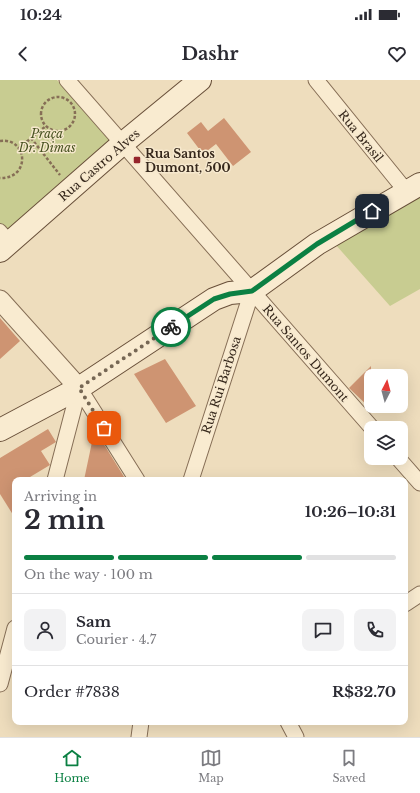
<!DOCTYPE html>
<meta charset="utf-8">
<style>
body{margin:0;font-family:"Libre Baskerville",serif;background:#f2f2f3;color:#2b2b33;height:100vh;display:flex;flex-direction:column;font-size:15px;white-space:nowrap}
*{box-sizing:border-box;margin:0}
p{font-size:13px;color:#7c7c81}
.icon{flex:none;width:22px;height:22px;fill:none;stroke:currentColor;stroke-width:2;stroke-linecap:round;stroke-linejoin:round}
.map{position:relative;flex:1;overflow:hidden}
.details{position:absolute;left:12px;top:397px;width:396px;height:248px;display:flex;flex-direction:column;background:#fff;border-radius:8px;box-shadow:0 4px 16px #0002}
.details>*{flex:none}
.needle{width:26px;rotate:6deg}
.buttons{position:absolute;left:364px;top:289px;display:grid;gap:8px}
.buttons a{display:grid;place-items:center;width:44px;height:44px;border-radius:8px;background:#fff;box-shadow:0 4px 16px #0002;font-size:20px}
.pin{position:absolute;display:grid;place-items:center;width:34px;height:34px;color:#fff;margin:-17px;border-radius:8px;box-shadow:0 2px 6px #0006}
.courier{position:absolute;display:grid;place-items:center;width:40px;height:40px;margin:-20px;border:3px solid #0b8043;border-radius:50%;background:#fff;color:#222;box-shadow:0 1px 5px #0007}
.summary em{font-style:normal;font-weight:800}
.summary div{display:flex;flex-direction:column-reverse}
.summary{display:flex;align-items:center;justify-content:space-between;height:68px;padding:0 12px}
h1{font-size:26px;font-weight:800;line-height:30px}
.bar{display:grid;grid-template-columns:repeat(4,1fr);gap:6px 4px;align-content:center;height:48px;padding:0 12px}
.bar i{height:5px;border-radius:3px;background:#e1e1e2}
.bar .active{background:#0b8043}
.bar p{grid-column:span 4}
.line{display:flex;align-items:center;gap:10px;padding:0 12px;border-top:1px solid #e1e1e2}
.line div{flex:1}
.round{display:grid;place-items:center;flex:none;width:42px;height:42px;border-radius:8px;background:#f2f2f3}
.status{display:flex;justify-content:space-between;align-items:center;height:28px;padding:0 20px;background:#fff;direction:ltr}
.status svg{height:11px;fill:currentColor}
header{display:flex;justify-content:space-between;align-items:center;height:52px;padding:0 12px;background:#fff;font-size:18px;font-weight:800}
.dock{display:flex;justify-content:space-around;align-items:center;height:56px;border-top:1px solid #e1e1e2;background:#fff;font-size:11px;color:#7c7c81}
.dock a{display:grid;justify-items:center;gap:2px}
.dock .active{color:#0b8043}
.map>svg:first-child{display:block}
.green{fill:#c8cc91}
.building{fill:#ce9472}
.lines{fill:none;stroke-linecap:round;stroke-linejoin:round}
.pedestrian-casing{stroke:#866e56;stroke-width:14}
.minor-casing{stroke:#866e56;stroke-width:17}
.tertiary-casing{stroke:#866e56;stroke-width:21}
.secondary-casing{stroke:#684f39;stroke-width:24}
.path{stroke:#866e56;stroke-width:2.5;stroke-dasharray:3 2;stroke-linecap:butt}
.pedestrian{stroke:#f9ebd0;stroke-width:12}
.minor{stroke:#f9ebd0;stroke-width:15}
.tertiary{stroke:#f9ebd0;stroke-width:19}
.secondary{stroke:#f9ebd0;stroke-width:22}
.done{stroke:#766754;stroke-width:4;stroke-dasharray:0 7.2}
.route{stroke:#0b8043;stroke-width:5}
.poi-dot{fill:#96252b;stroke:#f6e8cd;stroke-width:1.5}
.labels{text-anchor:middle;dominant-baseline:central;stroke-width:3;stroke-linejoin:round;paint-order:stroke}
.park-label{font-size:12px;font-style:italic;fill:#485221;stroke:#f6e8cd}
.street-label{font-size:12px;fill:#35271b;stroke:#f6e8cd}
.poi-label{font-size:12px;font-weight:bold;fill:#35271b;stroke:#f6e8cd;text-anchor:start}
</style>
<div class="status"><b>10:24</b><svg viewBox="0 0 49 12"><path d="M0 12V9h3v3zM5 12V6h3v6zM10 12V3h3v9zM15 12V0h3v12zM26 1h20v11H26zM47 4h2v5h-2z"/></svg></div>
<header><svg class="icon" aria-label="back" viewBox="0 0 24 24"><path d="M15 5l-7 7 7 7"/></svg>Dashr<svg class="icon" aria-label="heart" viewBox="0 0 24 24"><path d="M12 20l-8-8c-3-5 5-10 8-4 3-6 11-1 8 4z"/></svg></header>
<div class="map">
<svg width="420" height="657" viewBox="0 0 420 657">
<rect width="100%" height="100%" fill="#eeddbd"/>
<!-- green -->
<path class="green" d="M0 0H57L114 64 0 164Z
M420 113V209L390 226 335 164Z"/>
<!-- building -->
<path class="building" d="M224 38 251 72 233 86 216 64 203 74 187 53 201 42 208 51Z
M0 238 20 261 0 279Z
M165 279 196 326 166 343 134 294Z
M371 286V329L349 308Z
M48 349 56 362 41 371 50 385 25 400H15V438L0 414V378Z
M100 358 126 400H84L92 362Z"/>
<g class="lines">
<!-- pedestrian casing -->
<g class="pedestrian-casing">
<path id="pedestrian" d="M0 150 11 162"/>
</g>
<!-- minor casing -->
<g class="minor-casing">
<path id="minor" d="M67 0 372 348
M316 0 406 111
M79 308 137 400
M398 378 420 403
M55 400 79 308
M191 400 252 211
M405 524 420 514
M0 604 15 548
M288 642 296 657
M139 657 141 642"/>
</g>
<!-- tertiary casing -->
<g class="tertiary-casing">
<path id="tertiary" d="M0 220 79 308"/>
</g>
<!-- secondary casing -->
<g class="secondary-casing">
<path id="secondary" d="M0 171 122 64 200 0
M0 350 79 308 214 219 230 213 252 211 317 164 420 104"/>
</g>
<!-- path -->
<path class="path" d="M41 34a17 17 0 1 1 34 0a17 17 0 1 1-34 0Z
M31 58 60 95
M0 61C28 57 31 99 0 98
M19 68 46 46"/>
<!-- pedestrian -->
<use href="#pedestrian" class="pedestrian"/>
<!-- minor -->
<use href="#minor" class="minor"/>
<!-- tertiary -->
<use href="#tertiary" class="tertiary"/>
<!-- secondary -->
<use href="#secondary" class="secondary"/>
</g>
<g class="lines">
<!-- done -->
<path class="done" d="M104 348 79 308 171 247"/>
<!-- route -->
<path class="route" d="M171 247 214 219 230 214 252 211 317 164 372 131"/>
</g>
<!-- markers -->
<rect class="poi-dot" x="133" y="76" width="8" height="8" rx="2"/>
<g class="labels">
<!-- park labels -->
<g class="park-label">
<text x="47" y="53">Praça<tspan x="47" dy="14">Dr. Dimas</tspan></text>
</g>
<!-- street labels -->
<g class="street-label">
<text transform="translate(361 56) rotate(51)">Rua Brasil</text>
<text transform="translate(99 85) rotate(-41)">Rua Castro Alves</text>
<text transform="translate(306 273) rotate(49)">Rua Santos Dumont</text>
<text transform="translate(221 305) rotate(-72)">Rua Rui Barbosa</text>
</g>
<!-- poi labels -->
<g class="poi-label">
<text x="145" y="73">Rua Santos<tspan x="145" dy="14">Dumont, 500</tspan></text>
</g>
</g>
</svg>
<div class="buttons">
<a><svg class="needle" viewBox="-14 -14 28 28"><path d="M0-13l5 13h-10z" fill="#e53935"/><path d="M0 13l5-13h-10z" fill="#7c7c81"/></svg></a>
<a><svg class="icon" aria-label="layers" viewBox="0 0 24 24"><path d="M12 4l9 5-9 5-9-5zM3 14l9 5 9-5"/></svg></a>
</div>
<div class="pin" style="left:104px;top:348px;background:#ea580c"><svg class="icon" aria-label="bag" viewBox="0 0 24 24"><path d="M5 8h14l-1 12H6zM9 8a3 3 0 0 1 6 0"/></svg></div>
<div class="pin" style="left:372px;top:131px;background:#1f2937"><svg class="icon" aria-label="home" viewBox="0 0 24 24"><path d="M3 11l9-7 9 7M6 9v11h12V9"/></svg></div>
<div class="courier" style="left:171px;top:247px"><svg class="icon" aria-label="bike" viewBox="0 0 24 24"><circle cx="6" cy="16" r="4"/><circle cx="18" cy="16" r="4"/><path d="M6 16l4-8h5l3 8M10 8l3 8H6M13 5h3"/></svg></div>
<section class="details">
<div class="summary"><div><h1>2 min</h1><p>Arriving in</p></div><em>10:26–10:31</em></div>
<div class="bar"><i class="active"></i><i class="active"></i><i class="active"></i><i></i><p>On the way · 100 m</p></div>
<div class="line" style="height:72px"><a class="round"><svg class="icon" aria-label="person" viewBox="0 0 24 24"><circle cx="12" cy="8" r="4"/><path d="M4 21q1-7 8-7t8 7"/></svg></a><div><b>Sam</b><p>Courier · 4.7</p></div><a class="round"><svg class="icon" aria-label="chat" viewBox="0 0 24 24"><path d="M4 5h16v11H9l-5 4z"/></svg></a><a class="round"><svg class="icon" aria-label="phone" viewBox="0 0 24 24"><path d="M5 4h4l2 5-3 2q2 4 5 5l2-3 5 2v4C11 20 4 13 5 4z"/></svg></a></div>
<div class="line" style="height:52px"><div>Order #7838</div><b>R$32.70</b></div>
</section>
</div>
<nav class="dock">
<a class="active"><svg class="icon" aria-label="home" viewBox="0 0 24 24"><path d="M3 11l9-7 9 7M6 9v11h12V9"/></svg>Home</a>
<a><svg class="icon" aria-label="map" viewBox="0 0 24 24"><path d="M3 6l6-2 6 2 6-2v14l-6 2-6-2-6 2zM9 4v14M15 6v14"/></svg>Map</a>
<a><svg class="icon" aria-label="saved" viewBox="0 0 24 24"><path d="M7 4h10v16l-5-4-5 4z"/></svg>Saved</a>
</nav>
